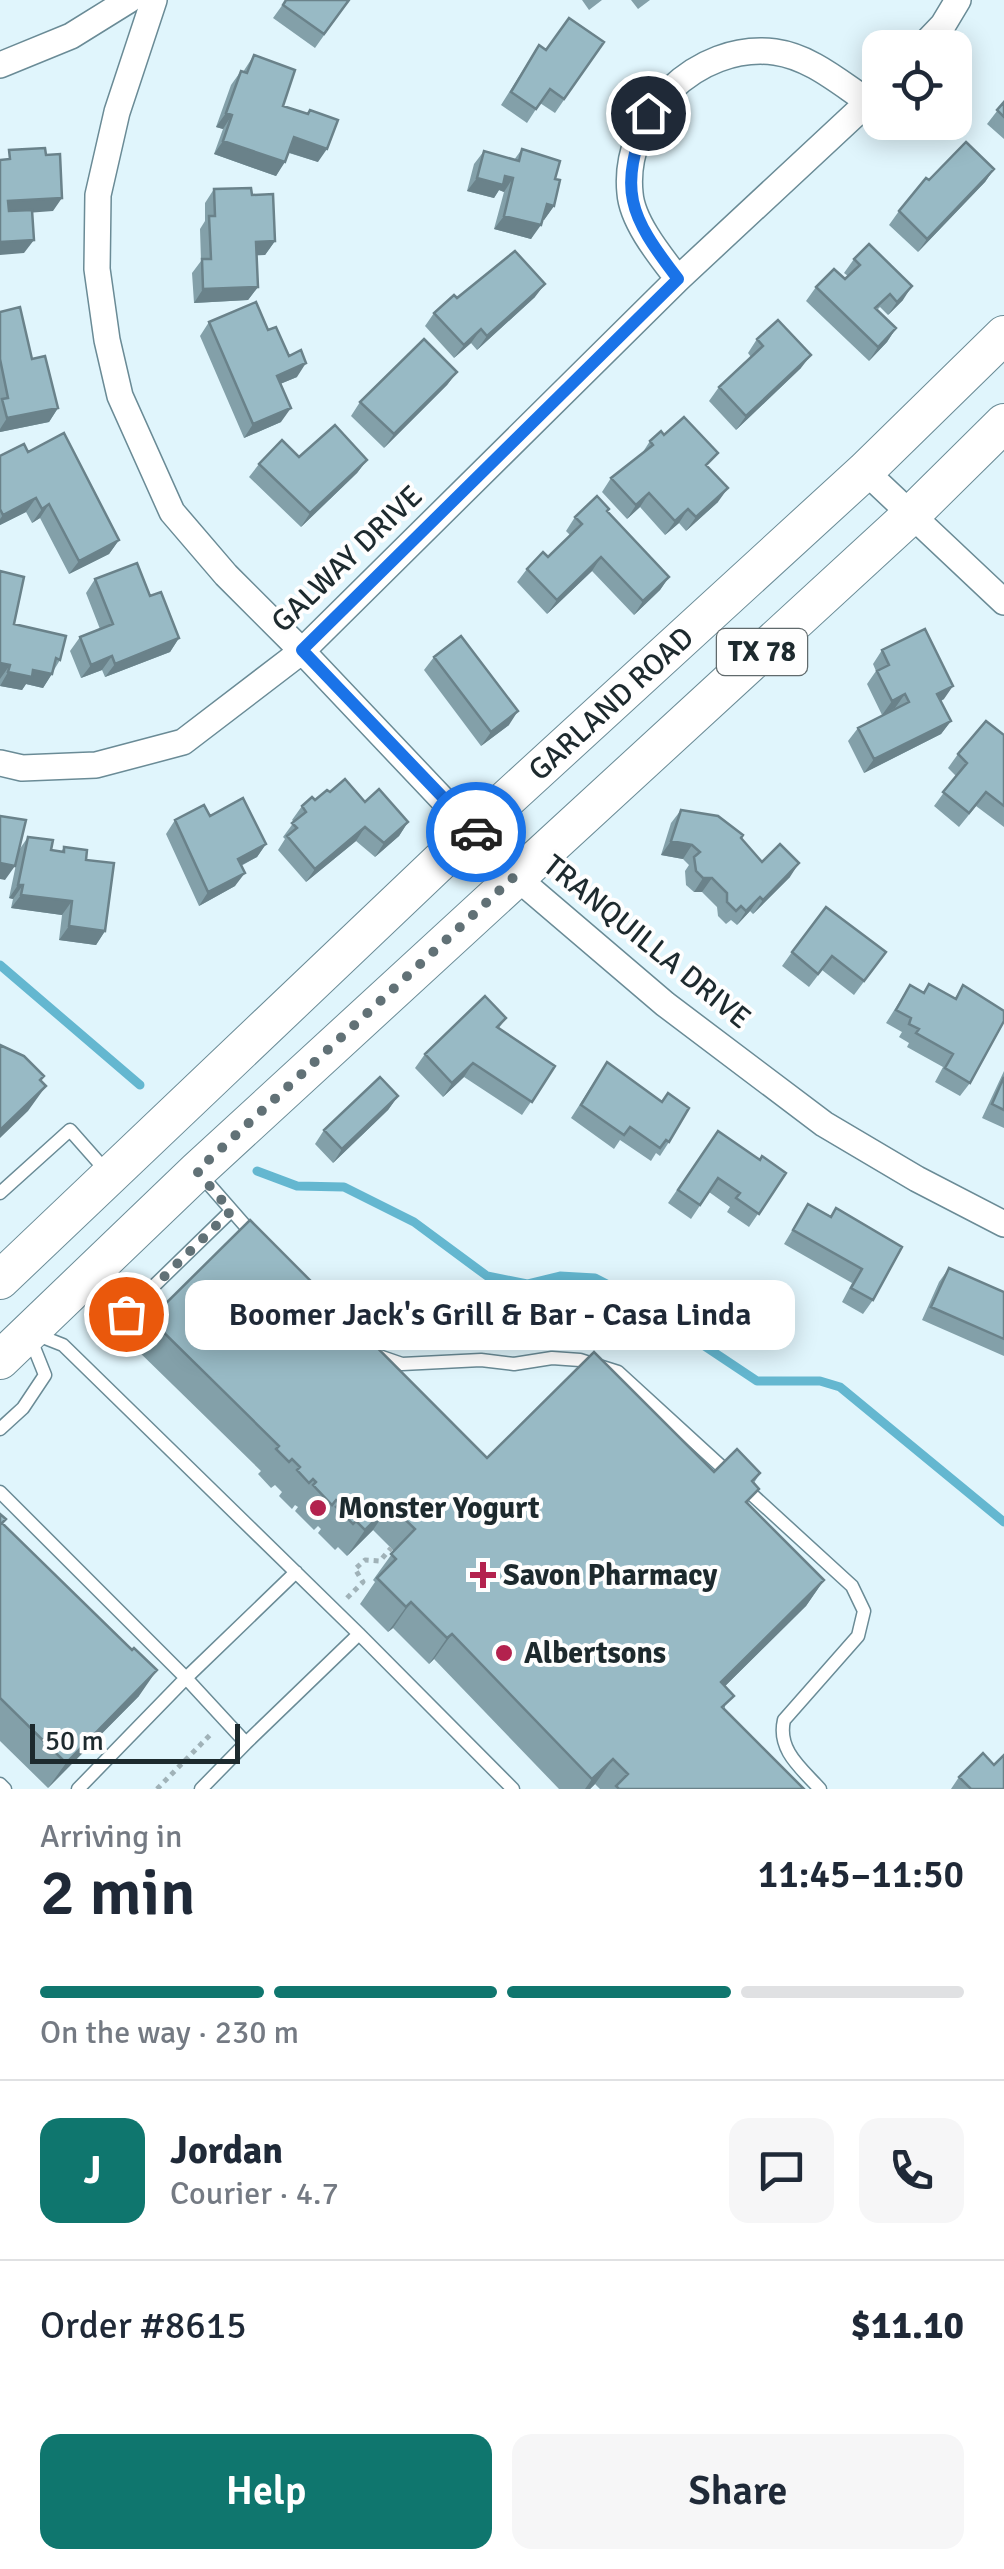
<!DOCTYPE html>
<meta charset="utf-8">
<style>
body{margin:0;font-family:Signika,sans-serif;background:#f6f6f7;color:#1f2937;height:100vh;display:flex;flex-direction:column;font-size:38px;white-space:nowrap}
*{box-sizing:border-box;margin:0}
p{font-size:32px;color:#747a83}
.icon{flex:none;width:55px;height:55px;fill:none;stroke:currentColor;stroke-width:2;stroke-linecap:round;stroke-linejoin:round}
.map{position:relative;height:1789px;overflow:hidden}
.side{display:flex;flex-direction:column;background:#fff;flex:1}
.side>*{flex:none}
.controls{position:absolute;left:862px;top:30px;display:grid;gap:20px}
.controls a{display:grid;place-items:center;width:110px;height:110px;border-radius:20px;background:#fff;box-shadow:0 5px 25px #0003;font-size:50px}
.scale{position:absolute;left:30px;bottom:25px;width:210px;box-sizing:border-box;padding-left:10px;border:5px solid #1d2a2e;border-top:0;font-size:28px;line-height:35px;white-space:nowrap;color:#1d2a2e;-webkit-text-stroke:8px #fefefe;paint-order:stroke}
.pin{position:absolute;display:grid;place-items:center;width:85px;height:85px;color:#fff;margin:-42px;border:5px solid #fff;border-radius:50%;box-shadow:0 2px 10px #0007}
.courier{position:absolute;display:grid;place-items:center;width:100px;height:100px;margin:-50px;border:8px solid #1a73e8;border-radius:50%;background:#fff;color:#222;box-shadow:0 2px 12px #0007}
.bubble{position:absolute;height:70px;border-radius:20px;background:#fff;box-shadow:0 5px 25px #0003;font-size:32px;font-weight:600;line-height:70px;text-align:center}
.head em{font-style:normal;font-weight:600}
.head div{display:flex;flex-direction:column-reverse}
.head{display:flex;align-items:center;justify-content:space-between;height:170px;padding:0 40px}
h1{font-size:65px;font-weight:600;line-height:75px}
.bar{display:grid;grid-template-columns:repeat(4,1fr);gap:15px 10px;align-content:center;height:120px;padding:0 40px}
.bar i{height:12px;border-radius:8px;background:#e0e1e3}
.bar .selected{background:#0f766e}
.bar p{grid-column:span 4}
.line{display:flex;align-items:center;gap:25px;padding:0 40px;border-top:2px solid #e0e1e3}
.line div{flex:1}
.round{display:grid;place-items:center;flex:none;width:105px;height:105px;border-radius:20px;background:#f6f6f7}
.button{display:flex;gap:20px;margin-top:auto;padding:20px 40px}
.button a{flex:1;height:115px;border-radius:20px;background:#0f766e;color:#fff;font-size:40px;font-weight:600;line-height:115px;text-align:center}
.button a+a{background:#f6f6f7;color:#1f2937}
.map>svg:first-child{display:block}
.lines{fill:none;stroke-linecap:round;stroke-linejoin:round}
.stream{stroke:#64b7d0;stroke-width:9}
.lane-casing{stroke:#6a8b96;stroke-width:15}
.street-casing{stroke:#6a8b96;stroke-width:28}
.primary-casing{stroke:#6a8b96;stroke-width:40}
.path{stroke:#a0b2b8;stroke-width:5;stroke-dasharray:5 5;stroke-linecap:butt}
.lane{stroke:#fff;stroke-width:12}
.street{stroke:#fff;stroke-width:25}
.primary{stroke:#fff;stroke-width:38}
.wall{fill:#83a0a9}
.shaded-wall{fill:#6a828a}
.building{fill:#98bac5;stroke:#6a828a;stroke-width:2.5}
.done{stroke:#617176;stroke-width:10;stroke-dasharray:0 18}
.route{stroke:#1a73e8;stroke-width:12}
.poi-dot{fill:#b3224e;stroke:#fefefe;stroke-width:4}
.labels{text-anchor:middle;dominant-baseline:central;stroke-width:8;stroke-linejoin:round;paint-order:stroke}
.shield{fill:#fefefe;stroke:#606a6c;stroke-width:2.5}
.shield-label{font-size:28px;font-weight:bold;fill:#1d2a2e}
.street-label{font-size:30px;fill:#1d2a2e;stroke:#fefefe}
.poi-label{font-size:30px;font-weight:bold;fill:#1d2a2e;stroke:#fefefe;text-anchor:start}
</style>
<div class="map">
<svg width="1004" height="1789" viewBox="0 0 1004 1789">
<rect width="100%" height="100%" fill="#e0f5fc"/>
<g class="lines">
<!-- stream -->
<path class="stream" d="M0 965 140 1085
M257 1171 297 1186 344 1187 414 1222 487 1276 527 1284 560 1276 595 1278 628 1295 757 1381H820L840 1387 1004 1522"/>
<!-- lane casing -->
<g class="lane-casing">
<path id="lane" d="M199 1173 255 1237
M0 1193 70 1130 108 1173
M93 1274 126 1313 231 1211
M35 1334 63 1345 359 1634 513 1789
M376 1355 402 1364 481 1360 514 1364 552 1358 580 1360 618 1372 852 1586 864 1611 858 1636 784 1720C777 1750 801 1768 820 1789
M0 1429 23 1408 45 1375 31 1340
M0 1492 186 1678 246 1743 201 1789
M246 1743 359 1634
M0 1784 5 1789
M78 1789 186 1678 296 1572"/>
</g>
<!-- street casing -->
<g class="street-casing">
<path id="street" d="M154 0 117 112 98 195 97 269 107 340 120 396 172 512 226 575 302 651 515 876 665 1004 824 1124 917 1179 1004 1224
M921 48 943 25 958 0
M0 65 71 36 129 0
M678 279C661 257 632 222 630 193 622 116 697 42 775 52 811 57 840 83 869 102
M865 471 1004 602
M0 763 22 768 96 765 183 742 302 651 678 279 880 91"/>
</g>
<!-- primary casing -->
<g class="primary-casing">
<g id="primary">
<path id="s1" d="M0 1280 473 830 865 471 1004 335"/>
<path d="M0 1360 197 1171 912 514 1004 423"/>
</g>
</g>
<!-- path -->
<path class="path" d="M347 1598 363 1582 355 1569 365 1560 380 1561 391 1548
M157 1789 211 1734"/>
<!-- lane -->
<use href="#lane" class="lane"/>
<!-- street -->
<use href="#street" class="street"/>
<!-- primary -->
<use href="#primary" class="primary"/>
</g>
<!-- wall -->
<path class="wall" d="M286 0H349L315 48 273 18Z
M582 0H602L589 10Z
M631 0H650L638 9Z
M604 42 555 113 540 103 527 123 501 105 539 45 546 50Z
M254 55 283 106 307 114 310 110 318 162 289 153 276 176 214 154 223 129 216 127 231 85 241 71 243 72Z
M1004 102V139L987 124Z
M522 149 555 179 554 206 544 220 542 219 531 239 494 229 504 192 499 190 494 198 467 191 474 164 484 151 514 160Z
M994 169 985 182 918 252 889 225 899 211Z
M214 189 252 195 275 241 265 255H257L258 287 248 300 194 303 192 273 201 261 200 229 205 221V203Z
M854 259 903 300 888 315 880 307 877 310 896 328 887 342 869 361 806 301 816 287 845 279 848 276 844 273Z
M535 297 477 350 471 343 454 358 425 326 434 313 457 298Z
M0 312 32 359 58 408 49 422 0 432Z
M209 322 268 330 297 377 280 384 281 422 244 438 200 336Z
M757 339 801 368 736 430 709 401 719 387 751 357 748 353Z
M457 372 447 385 384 448 351 416 360 402Z
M664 435 708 467 718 502 686 531 679 523 665 535 640 507 627 519 602 492 611 478 641 455 650 441Z
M28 452 119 540 109 554 69 574 40 518 32 523 26 512 0 525V456Z
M299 457 367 460 357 473 301 527 249 477 259 464Z
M607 512 669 577 660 590 634 615 592 571 547 614 517 582 527 569 548 557 570 535 566 531 575 517Z
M0 571 14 624 60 660 43 688 26 684 22 690 0 686Z
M95 579 150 596 179 638 170 652 105 677 102 670 81 678 70 651 80 637 100 629 86 593Z
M882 650 944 699 941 701 951 721 941 734 864 773 848 741 858 728 895 709 882 715 867 684 876 671 873 664Z
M434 657 509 725 481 746 424 670Z
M1004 735V827L976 806 959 827 934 806 956 776 948 768 958 754Z
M330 792 408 822 399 836 375 857 356 841 306 882 278 850 285 839 283 837 294 822 292 820 302 806Z
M681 810 741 838 762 862 790 877 753 914 750 911 737 925 731 920 726 924 718 916 717 907 702 892H694L686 885 685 871 689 865 683 859 661 855 671 823Z
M210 816 266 844 257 857 241 866 235 886 199 906 166 834 175 820Z
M28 837 51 850 61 852 64 847 86 860 105 931 96 945 59 940 62 915 11 908 13 899 9 898 19 850Z
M792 952H886L854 995 822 970 809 987 782 966Z
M929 984 955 998 963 985 970 1083 960 1096 935 1082 943 1067 907 1047 909 1043 899 1037 902 1032 886 1023 910 985 923 992Z
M506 1018 499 1028 555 1066 522 1115 464 1077 443 1097 415 1068 425 1054Z
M607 1062 669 1142 660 1156 656 1153 651 1161 620 1140 614 1149 571 1118Z
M1004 1071V1128L982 1118Z
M398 1096 388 1110 333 1163 315 1144 324 1130Z
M718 1131 760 1160 786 1173 749 1227 727 1212 730 1207 709 1192 691 1219 668 1203Z
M808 1204 831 1216 836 1208 902 1247 873 1300 863 1314 842 1302 852 1283 784 1244Z
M949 1268 1004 1292V1356L922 1320 939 1282Z
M150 1319 487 1458 760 1473 754 1483 748 1504 824 1580 806 1606 725 1686V1709L804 1789H600L595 1784 590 1789H559L434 1659 429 1664 393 1628 388 1632 360 1604 375 1582 373 1580 394 1551 373 1530 347 1556 338 1547 335 1550 318 1533 321 1529 318 1526 314 1530 295 1511 298 1507 295 1505 292 1509 279 1496 282 1492 275 1485 271 1488 258 1474 261 1471 132 1345Z
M0 1514 3 1523 139 1696 48 1788 0 1741Z
M994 1765 1004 1789H951L959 1777Z"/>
<!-- shaded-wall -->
<path class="shaded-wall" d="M226 113 232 115 223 129 216 127Z
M294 137 327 149 318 162 284 151Z
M223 141 285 162 276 176 214 154Z
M994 169 985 182 918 252 927 239Z
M505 176 513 178 504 192 499 190 494 198 467 191 477 178Z
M62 198 53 211 0 215 8 201Z
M547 204 554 206 544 220 537 218Z
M504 216 541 225 531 239 494 229Z
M34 240 24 253 0 255V242Z
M275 241 265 255 247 256 256 242Z
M545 284 535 297 477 350 487 336Z
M912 286 903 300 888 315 897 302Z
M258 287 248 300 194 303 203 289Z
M896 328 887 342 869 361 878 347Z
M481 329 471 343 454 358 464 345Z
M811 355 801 368 736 430 746 416Z
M306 363 297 377 268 389 277 376Z
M457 372 447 385 384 448 394 434Z
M58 408 49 422 0 432V429L7 418Z
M291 408 281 422 244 438 253 424Z
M367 460 357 473 301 527 310 513Z
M728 488 718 502 686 531 696 517Z
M649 493 640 507 627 519 636 505Z
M36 498 26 512 0 525V519L3 515Z
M49 504 40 518 32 523 42 509Z
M688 509 679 523 665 535 675 521Z
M119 540 109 554 69 574 79 561Z
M601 557 592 571 547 614 557 600Z
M669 577 660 590 634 615 643 601Z
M179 638 170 652 105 677 115 664Z
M112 656 102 670 81 678 91 665Z
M0 663 10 665 0 679Z
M33 670 52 674 43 688 26 684 22 690 0 686 8 672Z
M953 686 944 699 928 707 937 694Z
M905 694 895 708 882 715 892 701Z
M518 711 509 725 481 746 491 732Z
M951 721 941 734 864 773 874 759Z
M408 822 399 836 375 857 384 843Z
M365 827 356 841 306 882 315 869Z
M671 841 692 845 683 859 661 855Z
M266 844 257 857 228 872 238 859Z
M0 863 15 866 5 880 0 879Z
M799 863 790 877 753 914 763 900Z
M245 873 235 886 199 906 208 892Z
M703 878H712L702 892H694Z
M18 885H23L13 899 9 898Z
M21 895 72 901 62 915 11 908Z
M760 897 750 911 737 925 746 911Z
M69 926 105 931 96 945 59 940Z
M473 1063 464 1077 443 1097 452 1083Z
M46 1086 28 1111 0 1138V1130Z
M398 1096 388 1110 333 1163 342 1149Z
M390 1505 373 1530 347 1556 365 1530Z
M824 1580 806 1606 703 1708 721 1682Z
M411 1602 393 1628 388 1632 406 1607Z
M452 1634 434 1659 429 1664 447 1638Z
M157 1670 139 1696 48 1788 66 1763Z
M613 1759 595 1784 590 1789H585L592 1779Z"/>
<!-- building -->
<path class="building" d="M286 0H349L324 34 283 5Z
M569 18 604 42 564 99 550 89 536 109 511 92 539 45 546 50Z
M254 55 295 70 283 106 308 114 310 110 338 120 327 149 294 137 285 162 223 141 232 115 226 113 241 71 247 73Z
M1004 102V117L997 110Z
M966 142 994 169 927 239 899 211 926 178 929 180Z
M45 148 46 155 60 154 62 198 8 201 9 211 32 210 34 240 0 242V160L10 159 9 150Z
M522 149 560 161 555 179 560 180 554 206 547 204 541 225 504 216 513 178 505 176 503 185 477 178 484 151 519 161Z
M251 188 252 195 273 194 275 241 256 242 258 287 203 289 202 259H211L209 216H215L214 189Z
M869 244 912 286 897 302 890 294 875 308 896 328 878 347 816 287 834 269 845 279 860 265 854 259Z
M515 251 545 284 487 336 481 329 464 345 434 313 454 295 457 298Z
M256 302 268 330 276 327 289 356 301 350 306 363 277 376 291 408 253 424 209 322Z
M20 307 32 359 45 356 58 408 7 418 2 399 8 398 0 359V312Z
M778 320 811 355 746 416 719 387 763 346 757 339Z
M424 339 457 372 394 434 360 402Z
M684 417 718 453 706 465 728 488 696 517 688 509 675 521 649 493 636 505 611 478 653 445 650 441 661 431 664 435Z
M335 425 367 460 310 513 259 464 282 440 299 457Z
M64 433 119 540 79 561 49 504 42 509 36 498 3 515 0 509V456L24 444 28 452Z
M597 496 609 509 607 511 669 577 643 601 601 557 557 600 527 569 543 552 548 557 582 524 575 517Z
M137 563 150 596 161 592 179 638 115 664 112 656 91 665 80 637 113 624 95 579Z
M0 571 24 577 14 624 66 636 60 660 56 658 52 674 33 670 32 677 8 672 10 665 0 663Z
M925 629 953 686 937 694 951 721 874 759 858 728 909 702 905 694 892 701 877 671 889 665 882 650Z
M461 636 518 711 491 732 434 657Z
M986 721 1004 735V806L986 792 969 813 943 792 967 763 958 754Z
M345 779 365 802 379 789 408 822 384 843 365 827 315 869 287 836 297 828 292 823 306 812 302 806 312 797 315 800 327 790 330 792Z
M243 798 266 844 238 859 245 873 208 892 175 820 204 805 210 816Z
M681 810 718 816 743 835 741 838 762 862 780 844 799 863 763 900 760 897 746 911 741 906 736 911 727 902V893L712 878H703L696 871 694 857 700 852 692 845 671 841Z
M0 816 26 820 15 866 0 863Z
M28 837 53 840 51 850 64 852V847L87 850 86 860 114 863 105 931 69 926 72 901 21 895 23 885H18Z
M826 907 886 952 864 981 832 956 818 974 792 952Z
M929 984 956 999 963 985 1004 1011V1021L970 1083 945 1068 953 1054 916 1033 919 1029 909 1024 911 1018 896 1010 910 985 924 993Z
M485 996 506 1018 497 1027 555 1066 532 1102 473 1063 452 1083 425 1054Z
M0 1045 24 1056 44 1076 40 1080 46 1086 0 1130Z
M607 1062 662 1102 668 1093 689 1108 669 1142 666 1140 660 1148 630 1127 624 1135 581 1105Z
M380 1077 398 1096 342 1149 324 1130Z
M1004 1077V1110L992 1104Z
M718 1131 760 1160 762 1156 786 1173 759 1214 736 1198 740 1193 718 1178 700 1205 678 1190Z
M808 1204 831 1217 836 1208 902 1247 873 1300 851 1288 862 1269 793 1230Z
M250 1220 487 1458 594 1352 714 1472 737 1449 760 1473 752 1481 759 1489 746 1502 824 1580 721 1682 734 1696 722 1707 804 1789H619L616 1786 628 1774 613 1759 592 1779 452 1634 447 1638 411 1602 406 1607 377 1578 396 1559 391 1554 415 1529 390 1505 365 1530 356 1521 353 1524 336 1507 340 1504 336 1500 332 1505 313 1485 316 1482 313 1479 309 1483 297 1470 300 1467 292 1459 289 1462 276 1449 279 1446 150 1319Z
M949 1268 1004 1292V1339L931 1307Z
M0 1514 6 1519 2 1523 132 1650 134 1648 157 1670 66 1763 0 1698Z
M983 1753 994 1765 1004 1755V1789H971L959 1777Z"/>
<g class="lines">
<!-- done -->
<path class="done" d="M126 1314 231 1211 197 1171 515 876 476 832"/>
<!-- route -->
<path class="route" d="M476 832 302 650 678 279C628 214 618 191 648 113"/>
</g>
<!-- markers -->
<g class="poi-dot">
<circle cx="318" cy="1508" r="10"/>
<path d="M478 1560h10v10h10v10h-10v10h-10v-10h-10v-10h10z"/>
<circle cx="504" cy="1653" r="10"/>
</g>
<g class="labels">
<!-- shield labels -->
<rect class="shield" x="717" y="629" width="90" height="46" rx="8"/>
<g class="shield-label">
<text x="762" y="652">TX 78</text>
</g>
<!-- street labels -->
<g class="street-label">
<text transform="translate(347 559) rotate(-44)">GALWAY DRIVE</text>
<text stroke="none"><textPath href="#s1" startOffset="840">GARLAND ROAD</textPath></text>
<text transform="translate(647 942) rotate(39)">TRANQUILLA DRIVE</text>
</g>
<!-- poi labels -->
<g class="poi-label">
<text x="338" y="1508">Monster Yogurt</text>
<text x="503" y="1575">Savon Pharmacy</text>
<text x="524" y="1653">Albertsons</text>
</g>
</g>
</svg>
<div class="controls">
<a><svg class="icon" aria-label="locate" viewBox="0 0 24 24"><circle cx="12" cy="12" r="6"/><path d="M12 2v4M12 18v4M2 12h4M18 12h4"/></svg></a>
</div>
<div class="scale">50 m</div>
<div class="pin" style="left:126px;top:1314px;background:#ea580c"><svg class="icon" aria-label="bag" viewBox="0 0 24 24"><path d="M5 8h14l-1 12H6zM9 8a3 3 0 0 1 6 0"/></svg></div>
<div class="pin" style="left:648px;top:113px;background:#1f2937"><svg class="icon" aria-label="home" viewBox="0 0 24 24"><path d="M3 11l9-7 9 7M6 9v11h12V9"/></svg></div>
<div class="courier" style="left:476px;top:832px"><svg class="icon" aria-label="car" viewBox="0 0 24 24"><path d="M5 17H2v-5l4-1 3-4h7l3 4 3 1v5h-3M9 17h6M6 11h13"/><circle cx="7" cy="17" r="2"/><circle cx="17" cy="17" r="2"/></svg></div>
<div class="bubble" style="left:185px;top:1280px;width:610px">Boomer Jack's Grill &amp; Bar - Casa Linda</div>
</div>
<section class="side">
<div class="head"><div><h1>2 min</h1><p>Arriving in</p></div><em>11:45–11:50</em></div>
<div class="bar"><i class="selected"></i><i class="selected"></i><i class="selected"></i><i></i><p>On the way · 230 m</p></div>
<div class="line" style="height:180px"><b class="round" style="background:#0f766e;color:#fff">J</b><div><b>Jordan</b><p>Courier · 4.7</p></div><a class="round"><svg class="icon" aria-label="chat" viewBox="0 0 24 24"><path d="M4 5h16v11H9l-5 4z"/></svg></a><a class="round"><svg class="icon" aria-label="phone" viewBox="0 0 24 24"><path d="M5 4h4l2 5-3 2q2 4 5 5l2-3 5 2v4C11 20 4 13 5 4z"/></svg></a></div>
<div class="line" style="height:130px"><div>Order #8615</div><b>$11.10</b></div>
<div class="button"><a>Help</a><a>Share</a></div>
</section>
